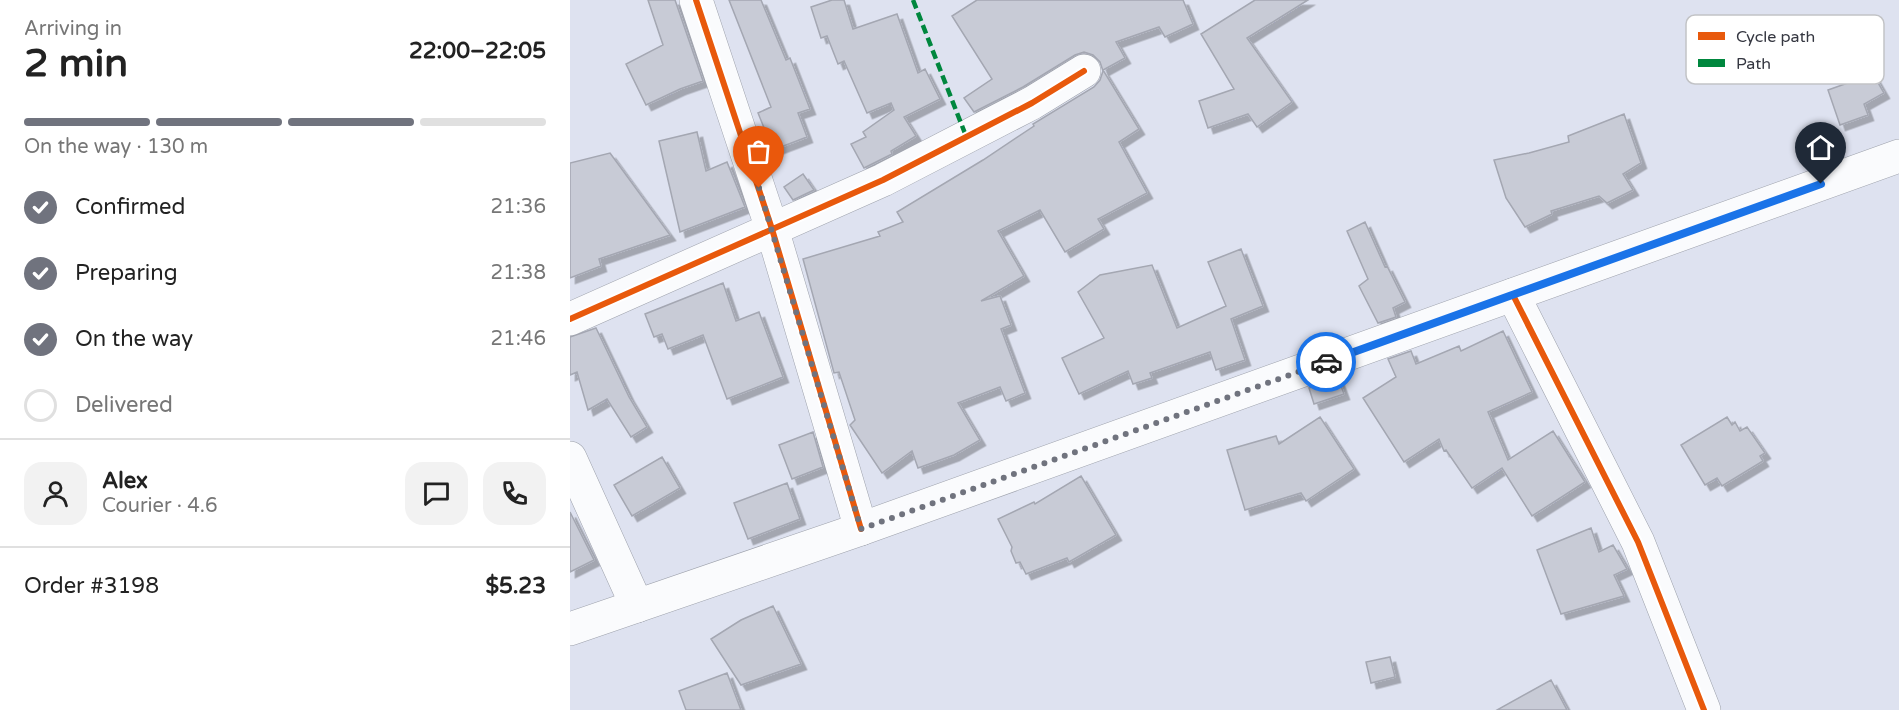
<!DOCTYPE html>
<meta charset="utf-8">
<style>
body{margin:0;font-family:"Varela Round",sans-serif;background:#f2f2f2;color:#222;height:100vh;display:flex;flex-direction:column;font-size:22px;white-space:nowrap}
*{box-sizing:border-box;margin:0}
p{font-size:20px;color:#767676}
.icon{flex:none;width:33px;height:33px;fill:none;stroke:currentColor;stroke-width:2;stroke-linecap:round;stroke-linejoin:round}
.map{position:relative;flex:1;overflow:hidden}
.sheet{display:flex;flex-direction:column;background:#fff;width:570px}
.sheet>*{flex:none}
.pin{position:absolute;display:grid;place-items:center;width:51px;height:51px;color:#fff;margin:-62px -26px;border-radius:50% 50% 50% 0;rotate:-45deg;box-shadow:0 0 6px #0007}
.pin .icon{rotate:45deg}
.courier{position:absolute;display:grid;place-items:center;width:60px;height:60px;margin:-30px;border:4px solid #1a73e8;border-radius:50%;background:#fff;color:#222;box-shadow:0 2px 8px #0007}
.headline em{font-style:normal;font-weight:800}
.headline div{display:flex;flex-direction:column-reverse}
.headline{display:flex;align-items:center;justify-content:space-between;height:102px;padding:0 24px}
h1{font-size:39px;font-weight:800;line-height:45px}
.bar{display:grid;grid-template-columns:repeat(4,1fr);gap:9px 6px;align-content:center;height:72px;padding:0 24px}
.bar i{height:8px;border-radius:4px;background:#e0e0e0}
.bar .on{background:#70737e}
.bar p{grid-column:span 4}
.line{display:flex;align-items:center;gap:15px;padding:0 24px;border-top:2px solid #e0e0e0}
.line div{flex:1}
.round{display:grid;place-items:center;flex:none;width:63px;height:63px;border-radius:18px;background:#f2f2f2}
ol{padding:0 24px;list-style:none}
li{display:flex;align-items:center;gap:18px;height:66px}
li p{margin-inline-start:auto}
li .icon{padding:6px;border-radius:50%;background:#70737e;color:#fff;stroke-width:4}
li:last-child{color:#767676}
li i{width:33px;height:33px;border:3px solid #e0e0e0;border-radius:50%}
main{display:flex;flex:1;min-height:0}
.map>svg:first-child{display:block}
.building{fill:#c8cbd6;stroke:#a4a7b2;stroke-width:1.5;filter:url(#shadow)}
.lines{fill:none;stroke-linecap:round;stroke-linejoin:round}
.minor-casing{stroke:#9da1ab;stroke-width:34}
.major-casing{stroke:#9da1ab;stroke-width:34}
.minor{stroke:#fafbfd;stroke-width:33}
.major{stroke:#fafbfd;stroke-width:33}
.quiet{stroke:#00873e;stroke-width:4.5;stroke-dasharray:9 4.5;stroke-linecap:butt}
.cycleway-casing{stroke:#fff;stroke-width:10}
.cycleway{stroke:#e8590c;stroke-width:6}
.done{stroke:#70737e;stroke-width:6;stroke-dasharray:0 10.8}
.route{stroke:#1a73e8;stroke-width:8}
.key{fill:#fff;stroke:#c2c3c6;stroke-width:1.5}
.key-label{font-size:16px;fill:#353741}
</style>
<main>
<section class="sheet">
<div class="headline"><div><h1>2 min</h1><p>Arriving in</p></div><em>22:00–22:05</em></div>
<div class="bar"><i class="on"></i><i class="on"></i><i class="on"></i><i></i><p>On the way · 130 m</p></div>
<ol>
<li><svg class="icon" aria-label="check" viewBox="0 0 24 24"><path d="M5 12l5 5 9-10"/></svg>Confirmed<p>21:36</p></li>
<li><svg class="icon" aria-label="check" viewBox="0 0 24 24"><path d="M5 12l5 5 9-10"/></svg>Preparing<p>21:38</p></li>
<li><svg class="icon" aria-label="check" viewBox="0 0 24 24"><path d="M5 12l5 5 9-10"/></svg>On the way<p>21:46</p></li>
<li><i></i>Delivered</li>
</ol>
<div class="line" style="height:108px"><a class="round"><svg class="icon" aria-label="person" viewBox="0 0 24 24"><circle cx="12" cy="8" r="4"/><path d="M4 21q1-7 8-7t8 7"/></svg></a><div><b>Alex</b><p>Courier · 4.6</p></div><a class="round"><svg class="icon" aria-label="chat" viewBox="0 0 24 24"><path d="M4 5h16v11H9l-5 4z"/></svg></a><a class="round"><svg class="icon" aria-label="phone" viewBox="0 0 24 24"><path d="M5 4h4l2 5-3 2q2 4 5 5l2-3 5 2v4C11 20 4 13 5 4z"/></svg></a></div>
<div class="line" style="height:78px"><div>Order #3198</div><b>$5.23</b></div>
</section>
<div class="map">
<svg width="1329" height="710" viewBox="0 0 1329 710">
<defs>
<filter id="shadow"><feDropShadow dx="5.5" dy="5.5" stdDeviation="0" flood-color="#0004"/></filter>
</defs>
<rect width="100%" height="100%" fill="#dee2f0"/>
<!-- building -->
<path class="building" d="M78 0H105L133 81 110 89 76 105 56 64 93 45Z
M159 0H191L216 60 220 58 240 109 228 113 237 137 203 150 188 113 201 107Z
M262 0H274L283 29 327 14 348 73 355 69 370 99 334 117 346 136 321 151 322 154 294 168 281 144 296 137 293 132 324 110 321 103 297 113 274 61 268 64 257 36 251 38 241 7Z
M407 0H613L623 24 595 37 589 27 546 42 555 58 533 70 569 129 549 142 577 193 528 219 534 229 495 252 470 210 428 231 454 276 411 301 430 296 441 325 431 329 455 393 436 401 430 387 388 403 410 440 384 455 348 468 342 451 312 473 280 425 285 420 269 372 264 373 233 259 310 236 308 232 333 222 327 212 413 160 464 126 463 124 524 87 530 80 533 71 530 62 523 55 514 52 505 55 453 87 404 112 394 98 422 79 382 16Z
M685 0H738L677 38 722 102 687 127 678 114 638 128 629 101 664 89 631 34Z
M1303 74 1314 93 1294 104 1298 115 1270 125 1258 90Z
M1054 114 1071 163 1053 174 1063 190 1037 203 1029 196 981 211 982 214 955 227 936 198 924 160 959 153 999 142 998 136Z
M127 132 136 171 157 162 175 207 110 232 89 141Z
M40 153 100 235 29 259 31 266 0 278V163Z
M233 174 244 190 223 200 214 187Z
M795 222 815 267 817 266 835 302 823 308 826 317 808 323 789 286 798 279 777 231Z
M671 249 693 306 661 319 675 360 646 370 640 352 580 373 582 378 563 384 558 371 509 394 492 358 534 338 508 292 530 275 582 265 607 328 656 306 638 262Z
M153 283 166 321 189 312 213 377 157 399 133 335 98 349 92 334 84 337 75 314Z
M26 328 59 397 77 427 61 437 37 399 18 410 7 372 0 375V337Z
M933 331 962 392 918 412 938 460 983 431 1015 482 962 516 932 468 902 488 876 450 874 451 869 439 834 462 793 398 826 377 818 359 841 351 846 364 889 346 891 351Z
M768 378 774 394 744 404 739 388Z
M750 417 784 469 736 501 731 493 675 510 657 450 706 436 709 444Z
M1157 417 1162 425 1165 422 1170 431 1177 427 1195 453 1190 456 1193 461 1152 486 1147 478 1135 485 1111 445Z
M243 432 253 467 222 479 209 445Z
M92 457 110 488 62 516 44 485Z
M511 476 546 535 499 562 497 558 456 574 450 562 446 563 441 551 442 547 428 519 464 502 465 504Z
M217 483 230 519 178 539 164 503Z
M0 512 24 560 0 572Z
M1021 528 1029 552 1043 545 1057 569 1044 575 1054 596 991 614 967 550Z
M203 606 231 664 171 685 141 639 171 620Z
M820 657 825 677 801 683 796 662Z
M157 673 171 710H116L109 691Z
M981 680 997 710H927Z"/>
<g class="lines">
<!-- minor casing -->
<g class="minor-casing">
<path id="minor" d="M126 0 202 229 291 529
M943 295 1068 542 1134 710
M0 319 313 180 462 103 514 71
M0 458 67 606"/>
</g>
<!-- major casing -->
<g class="major-casing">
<path id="major" d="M0 629 291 529 1329 156"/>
</g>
<!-- minor -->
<use href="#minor" class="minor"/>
<!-- major -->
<use href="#major" class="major"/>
<!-- quiet -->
<path class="quiet" d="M343 0 396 136"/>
<!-- cycleway casing -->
<g class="cycleway-casing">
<path id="cycleway" d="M126 0 202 229 291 529
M943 295 1068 542 1134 710
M0 319 313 180 462 103 514 71"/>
</g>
<!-- cycleway -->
<use href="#cycleway" class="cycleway"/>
</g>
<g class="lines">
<!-- done -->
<path class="done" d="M189 188 291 529 756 362"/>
<!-- route -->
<path class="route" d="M756 362 1251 184"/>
</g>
<!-- legend -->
<rect x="1116" y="15" width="198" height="69" rx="9" class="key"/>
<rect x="1128" y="32" width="27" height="8" fill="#e8590c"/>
<rect x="1128" y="59" width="27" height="8" fill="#00873e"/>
<g class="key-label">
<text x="1166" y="42">Cycle path</text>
<text x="1166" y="69">Path</text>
</g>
</svg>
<div class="pin" style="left:189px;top:188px;background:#ea580c"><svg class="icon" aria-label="bag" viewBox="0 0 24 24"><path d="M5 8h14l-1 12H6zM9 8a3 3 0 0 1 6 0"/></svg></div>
<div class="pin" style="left:1251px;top:184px;background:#1f2937"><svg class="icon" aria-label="home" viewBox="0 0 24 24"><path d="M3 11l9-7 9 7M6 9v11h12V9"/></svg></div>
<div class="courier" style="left:756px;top:362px"><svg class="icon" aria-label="car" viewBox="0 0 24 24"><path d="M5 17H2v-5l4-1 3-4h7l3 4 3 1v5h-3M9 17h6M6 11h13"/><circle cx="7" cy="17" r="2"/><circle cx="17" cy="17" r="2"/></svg></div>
</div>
</main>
